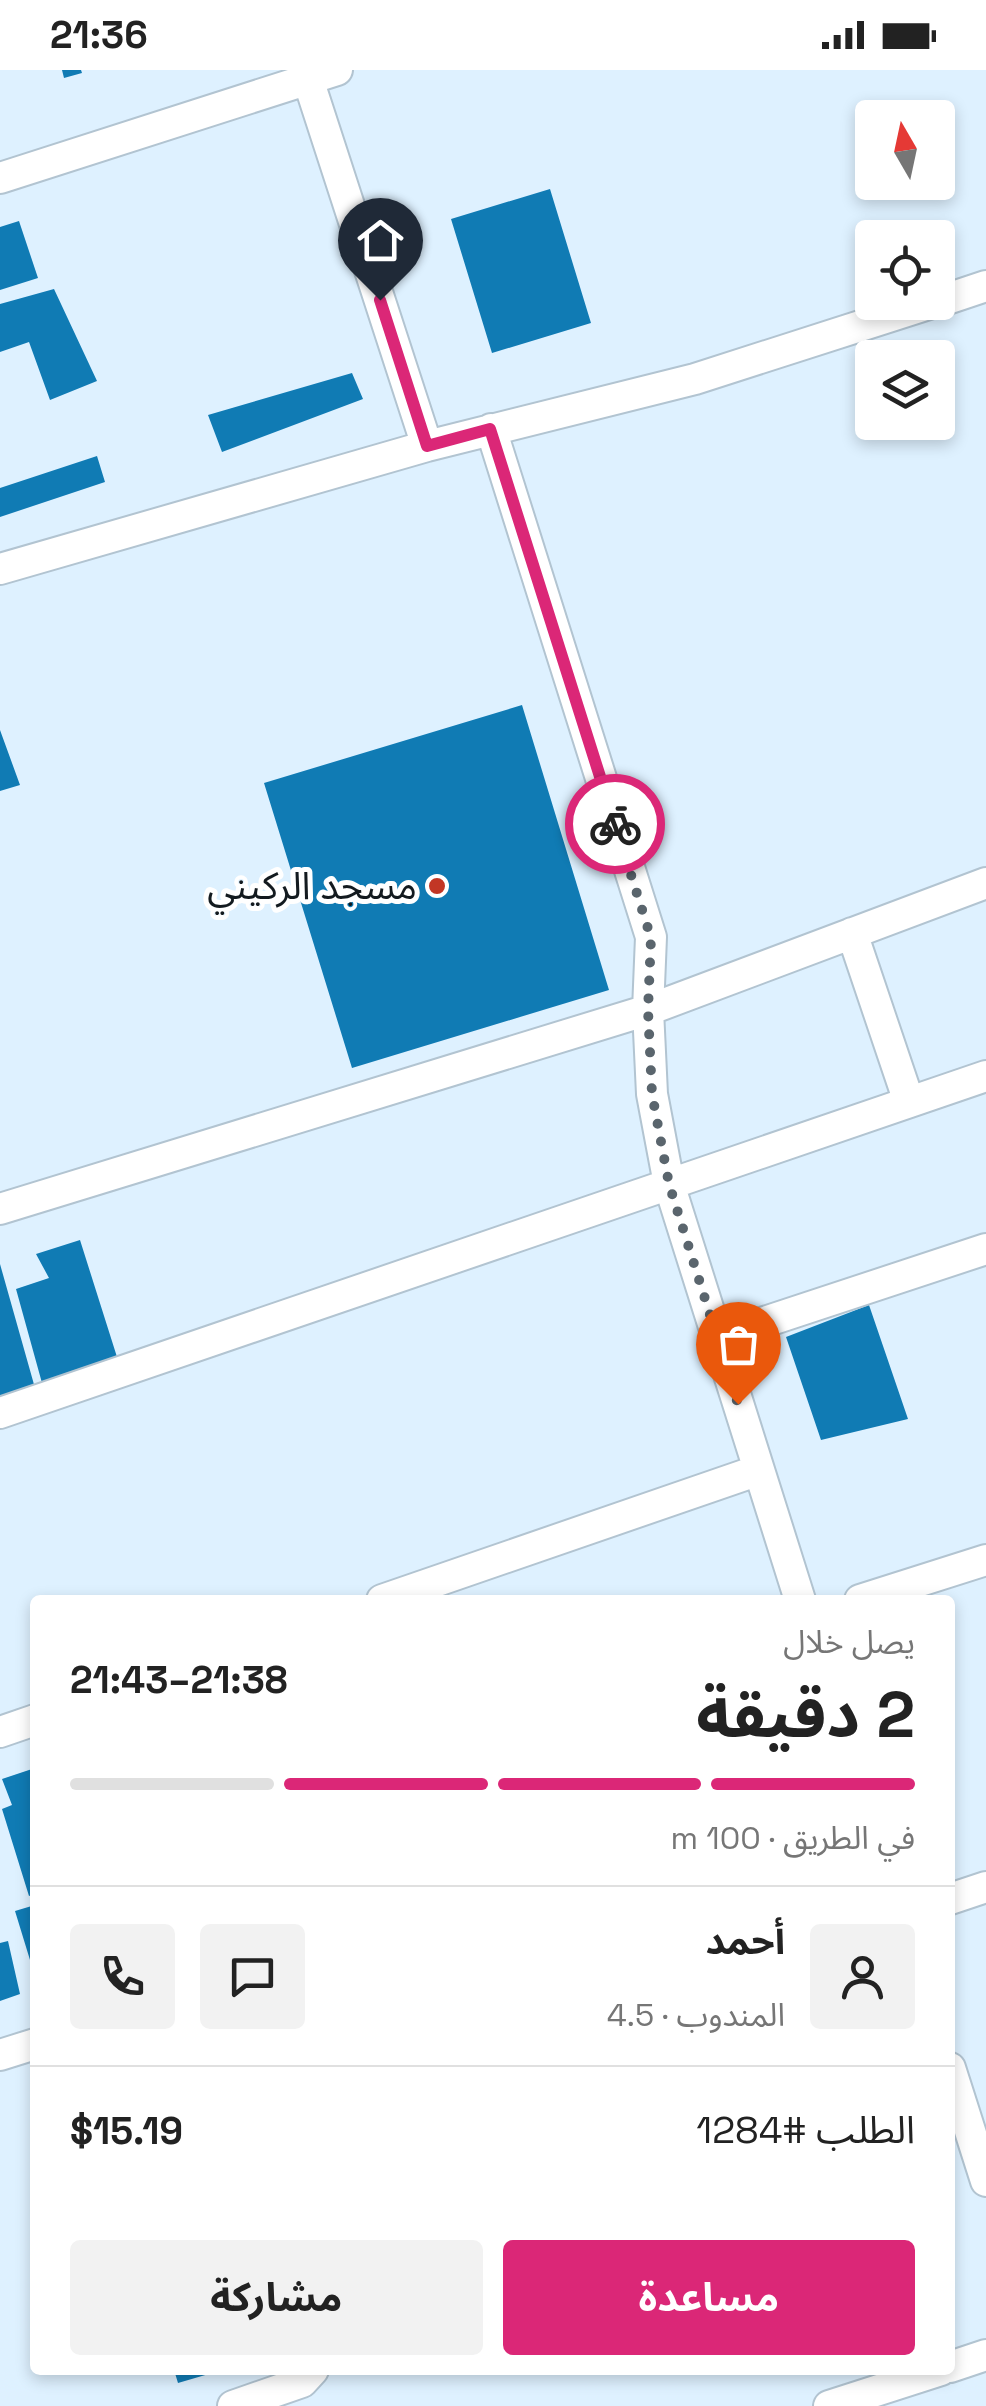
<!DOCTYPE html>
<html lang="ar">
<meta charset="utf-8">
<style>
body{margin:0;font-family:"Space Grotesk","Noto Sans Arabic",sans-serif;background:#f2f2f2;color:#222;direction:rtl;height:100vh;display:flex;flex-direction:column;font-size:38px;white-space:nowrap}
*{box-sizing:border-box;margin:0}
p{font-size:32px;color:#767676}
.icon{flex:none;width:55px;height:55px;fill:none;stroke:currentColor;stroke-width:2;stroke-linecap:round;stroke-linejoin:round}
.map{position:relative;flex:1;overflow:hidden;direction:ltr}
.details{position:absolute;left:30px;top:1525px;width:925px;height:780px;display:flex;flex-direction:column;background:#fff;border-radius:10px;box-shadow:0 5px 15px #0003;direction:rtl}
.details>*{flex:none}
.needle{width:65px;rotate:351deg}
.tools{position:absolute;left:855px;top:30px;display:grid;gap:20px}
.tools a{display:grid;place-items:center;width:100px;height:100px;border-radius:10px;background:#fff;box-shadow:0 5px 15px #0003;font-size:50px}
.pin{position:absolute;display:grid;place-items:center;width:85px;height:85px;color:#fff;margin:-102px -42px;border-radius:50% 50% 50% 0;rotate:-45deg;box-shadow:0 0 10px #0007}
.pin .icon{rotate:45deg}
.courier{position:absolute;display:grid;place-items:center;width:100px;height:100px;margin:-50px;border:8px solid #db2777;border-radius:50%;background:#fff;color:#222;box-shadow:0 2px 12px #0007}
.headline em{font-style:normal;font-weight:700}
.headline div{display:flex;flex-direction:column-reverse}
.headline{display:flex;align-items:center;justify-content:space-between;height:170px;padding:0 40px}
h1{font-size:65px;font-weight:700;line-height:75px}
.bar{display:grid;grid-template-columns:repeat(4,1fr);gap:15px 10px;align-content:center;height:120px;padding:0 40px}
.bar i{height:12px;border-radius:8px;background:#e0e0e0}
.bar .on{background:#db2777}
.bar p{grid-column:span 4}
.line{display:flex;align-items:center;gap:25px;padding:0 40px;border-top:2px solid #e0e0e0}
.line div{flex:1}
.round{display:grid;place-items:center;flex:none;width:105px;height:105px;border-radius:10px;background:#f2f2f2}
.primary-button{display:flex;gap:20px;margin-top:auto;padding:20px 40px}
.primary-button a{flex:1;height:115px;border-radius:10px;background:#db2777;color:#fff;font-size:40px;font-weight:700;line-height:115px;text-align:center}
.primary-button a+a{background:#f2f2f2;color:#222}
.status{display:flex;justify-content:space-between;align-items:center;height:70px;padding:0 50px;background:#fff;direction:ltr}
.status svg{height:28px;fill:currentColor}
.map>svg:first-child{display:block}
.building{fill:#107bb4}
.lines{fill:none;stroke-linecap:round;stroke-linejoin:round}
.street-casing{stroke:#b2c4d1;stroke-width:34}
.street{stroke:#fff;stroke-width:30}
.done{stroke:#5a656d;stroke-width:10;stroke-dasharray:0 18}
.route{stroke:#db2777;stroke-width:12}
.poi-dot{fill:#c23625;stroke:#fff;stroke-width:4}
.labels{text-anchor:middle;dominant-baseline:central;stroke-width:10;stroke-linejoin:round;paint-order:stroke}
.poi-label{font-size:38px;fill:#131a1f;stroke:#fff;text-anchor:end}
</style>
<div class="status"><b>21:36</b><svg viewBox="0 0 49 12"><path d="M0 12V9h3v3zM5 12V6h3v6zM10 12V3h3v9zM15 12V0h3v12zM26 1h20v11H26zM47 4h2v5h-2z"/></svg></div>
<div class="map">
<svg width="986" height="2336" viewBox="0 0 986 2336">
<rect width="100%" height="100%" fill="#def1ff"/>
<!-- building -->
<path class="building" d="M62 0H81L82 3 64 8Z
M550 119 591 253 492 283 451 149Z
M19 151 38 208 0 220V157Z
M54 219 97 311 50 330 29 272 0 282V234Z
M352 303 363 329 222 382 208 345Z
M97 386 105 412 0 447V418Z
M522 635 609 920 352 998 264 713Z
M0 660 20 715 0 721Z
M80 1170 117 1287 42 1313 16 1219 49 1208 36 1184Z
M0 1194 35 1318 0 1331Z
M869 1235 908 1349 821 1370 786 1267Z
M35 1698V1824L29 1826 2 1739 12 1735 2 1709Z
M35 1835V1903H34L15 1841Z
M8 1871 20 1924 0 1931V1873Z
M174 2300H219V2301L178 2313Z"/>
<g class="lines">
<!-- street casing -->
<g class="street-casing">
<path id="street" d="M305 0 427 376
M0 108 337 0
M938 232 986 216
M491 359 651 867 648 940 652 1024 669 1114 800 1530
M0 499 427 376 695 309 935 232
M852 863 909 1032
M0 1139 648 940 986 813
M716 1268 986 1179
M0 1343 986 1006
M382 1530 759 1400
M860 1530 986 1490
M0 1662 35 1650
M950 1829 986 1817
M0 1985 35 1974
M950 1998 986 2111
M950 2297 986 2285
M233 2336 302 2312 313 2300
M829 2336 941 2300"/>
</g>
<!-- street -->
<use href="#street" class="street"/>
</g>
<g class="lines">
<!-- done -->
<path class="done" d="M615 754 651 868 648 940 652 1024 669 1114 738 1334"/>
<!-- route -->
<path class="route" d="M380 230 427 376 490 359 615 754"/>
</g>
<!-- markers -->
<circle class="poi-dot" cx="437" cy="816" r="10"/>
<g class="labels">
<!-- poi labels -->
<g class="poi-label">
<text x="417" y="816">مسجد الركيني</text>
</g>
</g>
</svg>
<div class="tools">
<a><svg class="needle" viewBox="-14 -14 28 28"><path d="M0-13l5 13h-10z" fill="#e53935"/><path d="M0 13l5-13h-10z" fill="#767676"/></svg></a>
<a><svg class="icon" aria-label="locate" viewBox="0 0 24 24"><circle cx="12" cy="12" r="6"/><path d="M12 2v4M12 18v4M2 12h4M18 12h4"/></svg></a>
<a><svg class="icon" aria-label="layers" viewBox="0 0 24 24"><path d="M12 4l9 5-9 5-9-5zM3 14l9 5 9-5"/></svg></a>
</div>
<div class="pin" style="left:738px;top:1334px;background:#ea580c"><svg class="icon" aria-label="bag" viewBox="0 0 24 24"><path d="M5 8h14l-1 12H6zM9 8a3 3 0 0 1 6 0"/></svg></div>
<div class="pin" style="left:380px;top:230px;background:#1f2937"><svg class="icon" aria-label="home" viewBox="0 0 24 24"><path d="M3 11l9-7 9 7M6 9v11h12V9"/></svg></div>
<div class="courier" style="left:615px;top:754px"><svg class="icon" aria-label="bike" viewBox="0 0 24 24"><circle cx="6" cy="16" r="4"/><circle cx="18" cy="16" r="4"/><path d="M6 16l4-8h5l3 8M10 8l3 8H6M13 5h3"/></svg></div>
<section class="details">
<div class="headline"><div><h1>2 دقيقة</h1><p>يصل خلال</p></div><em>21:38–21:43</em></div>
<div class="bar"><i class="on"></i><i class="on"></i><i class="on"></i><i></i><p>في الطريق · 100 m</p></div>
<div class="line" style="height:180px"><a class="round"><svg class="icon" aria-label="person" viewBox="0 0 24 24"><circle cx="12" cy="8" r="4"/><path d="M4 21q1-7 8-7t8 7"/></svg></a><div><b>أحمد</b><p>المندوب · 4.5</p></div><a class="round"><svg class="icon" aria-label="chat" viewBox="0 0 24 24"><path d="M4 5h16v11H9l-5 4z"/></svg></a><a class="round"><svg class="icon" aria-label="phone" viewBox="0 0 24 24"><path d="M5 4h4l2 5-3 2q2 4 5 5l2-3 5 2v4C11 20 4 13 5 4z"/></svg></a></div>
<div class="line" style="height:130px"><div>الطلب #1284</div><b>$15.19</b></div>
<div class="primary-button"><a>مساعدة</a><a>مشاركة</a></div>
</section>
</div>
